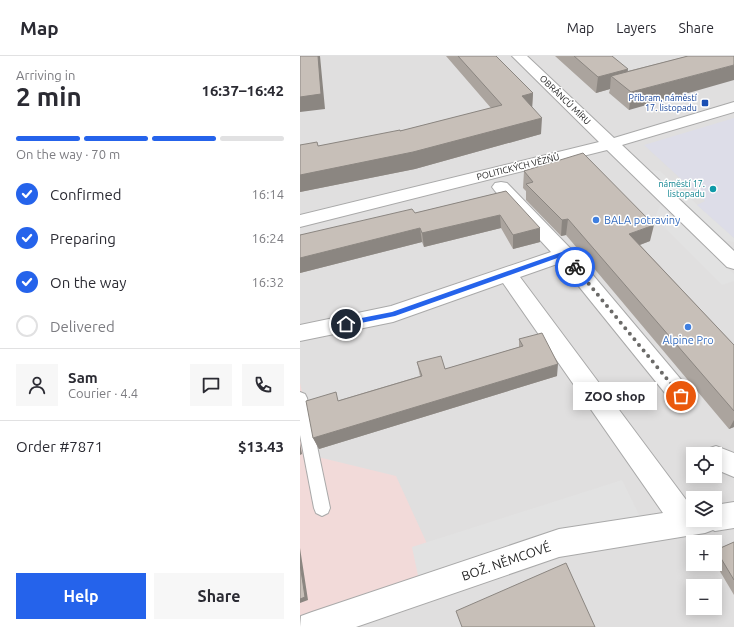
<!DOCTYPE html>
<meta charset="utf-8">
<style>
body{margin:0;font-family:Ubuntu,sans-serif;background:#f7f7f7;color:#2b2b33;height:100vh;display:flex;flex-direction:column;font-size:15px;white-space:nowrap}
*{box-sizing:border-box;margin:0}
p{font-size:13px;color:#7c7c81}
.icon{flex:none;width:22px;height:22px;fill:none;stroke:currentColor;stroke-width:2;stroke-linecap:round;stroke-linejoin:round}
.map{position:relative;flex:1;overflow:hidden}
.drawer{display:flex;flex-direction:column;background:#fff;width:300px}
.drawer>*{flex:none}
.fabs{position:absolute;left:386px;top:391px;display:grid;gap:8px}
.fabs a{display:grid;place-items:center;width:36px;height:36px;border-radius:0px;background:#fff;box-shadow:0 2px 10px #0003;font-size:20px}
.pin{position:absolute;display:grid;place-items:center;width:34px;height:34px;color:#fff;margin:-17px;border:2px solid #fff;border-radius:50%;box-shadow:0 1px 4px #0007}
.courier{position:absolute;display:grid;place-items:center;width:40px;height:40px;margin:-20px;border:3px solid #2563eb;border-radius:50%;background:#fff;color:#222;box-shadow:0 1px 5px #0007}
.bubble{position:absolute;height:28px;border-radius:0px;background:#fff;box-shadow:0 2px 10px #0003;font-size:13px;font-weight:700;line-height:28px;text-align:center}
.overview em{font-style:normal;font-weight:700}
.overview div{display:flex;flex-direction:column-reverse}
.overview{display:flex;align-items:center;justify-content:space-between;height:68px;padding:0 16px}
h1{font-size:26px;font-weight:700;line-height:30px}
.bar{display:grid;grid-template-columns:repeat(4,1fr);gap:6px 4px;align-content:center;height:48px;padding:0 16px}
.bar i{height:5px;border-radius:3px;background:#e1e1e2}
.bar .current{background:#2563eb}
.bar p{grid-column:span 4}
.line{display:flex;align-items:center;gap:10px;padding:0 16px;border-top:1px solid #e1e1e2}
.line div{flex:1}
.round{display:grid;place-items:center;flex:none;width:42px;height:42px;border-radius:0px;background:#f7f7f7}
ol{padding:0 16px;list-style:none}
li{display:flex;align-items:center;gap:12px;height:44px}
li p{margin-inline-start:auto}
li .icon{padding:4px;border-radius:50%;background:#2563eb;color:#fff;stroke-width:4}
li:last-child{color:#7c7c81}
li i{width:22px;height:22px;border:2px solid #e1e1e2;border-radius:50%}
.action{display:flex;gap:8px;margin-top:auto;padding:8px 16px}
.action a{flex:1;height:46px;border-radius:0px;background:#2563eb;color:#fff;font-size:16px;font-weight:700;line-height:46px;text-align:center}
.action a+a{background:#f7f7f7;color:#2b2b33}
header{display:flex;align-items:center;gap:24px;box-sizing:border-box;height:56px;padding:0 20px;background:#fff;border-bottom:1px solid #e1e1e2}
header strong{font-size:19px}
nav{display:flex;gap:22px;margin-inline-start:auto;font-size:14px}
main{display:flex;flex:1;min-height:0}
.map>svg:first-child{display:block}
.residential{fill:#e0dfdf;fill-rule:evenodd}
.commercial{fill:#f2dad9}
.parking{fill:#e2e2e2}
.plaza{fill:#dddde8}
.lines{fill:none;stroke-linecap:round;stroke-linejoin:round}
.lane-casing{stroke:#a9a9a9;stroke-width:2}
.street-casing{stroke:#a9a9a9;stroke-width:2}
.lane{fill:#fff;fill-rule:evenodd}
.street{fill:#fff;fill-rule:evenodd}
.wall{fill:#aba49e}
.shaded-wall{fill:#8b8681}
.building{fill:#c7bfb8;stroke:#8b8681}
.route{fill:#2563eb}
.done{stroke:#6b6a68;stroke-width:4;stroke-dasharray:0 7.2}
.transit-dot{fill:#1a4fb4;stroke:#fff;stroke-width:1.5}
.culture-dot{fill:#0f9aa8;stroke:#fff;stroke-width:1.5}
.shop-dot{fill:#3f7fe0;stroke:#fff;stroke-width:1.5}
.labels{text-anchor:middle;dominant-baseline:central;stroke-width:3;stroke-linejoin:round;paint-order:stroke}
.far-transit-label{font-size:9px;fill:#164399;stroke:#fff;text-anchor:end}
.far-street-label{font-size:9px;fill:#222;stroke:#fff}
.far-culture-label{font-size:9px;fill:#0d838f;stroke:#fff;text-anchor:end}
.shop-label{font-size:11px;fill:#366cbe;stroke:#fff;text-anchor:start}
.near-street-label{font-size:13px;fill:#222;stroke:#fff}
</style>
<header>
<strong>Map</strong>
<nav><a>Map</a><a>Layers</a><a>Share</a></nav>
</header>
<main>
<section class="drawer">
<div class="overview"><div><h1>2 min</h1><p>Arriving in</p></div><em>16:37–16:42</em></div>
<div class="bar"><i class="current"></i><i class="current"></i><i class="current"></i><i></i><p>On the way · 70 m</p></div>
<ol>
<li><svg class="icon" aria-label="check" viewBox="0 0 24 24"><path d="M5 12l5 5 9-10"/></svg>Confirmed<p>16:14</p></li>
<li><svg class="icon" aria-label="check" viewBox="0 0 24 24"><path d="M5 12l5 5 9-10"/></svg>Preparing<p>16:24</p></li>
<li><svg class="icon" aria-label="check" viewBox="0 0 24 24"><path d="M5 12l5 5 9-10"/></svg>On the way<p>16:32</p></li>
<li><i></i>Delivered</li>
</ol>
<div class="line" style="height:72px"><a class="round"><svg class="icon" aria-label="person" viewBox="0 0 24 24"><circle cx="12" cy="8" r="4"/><path d="M4 21q1-7 8-7t8 7"/></svg></a><div><b>Sam</b><p>Courier · 4.4</p></div><a class="round"><svg class="icon" aria-label="chat" viewBox="0 0 24 24"><path d="M4 5h16v11H9l-5 4z"/></svg></a><a class="round"><svg class="icon" aria-label="phone" viewBox="0 0 24 24"><path d="M5 4h4l2 5-3 2q2 4 5 5l2-3 5 2v4C11 20 4 13 5 4z"/></svg></a></div>
<div class="line" style="height:52px"><div>Order #7871</div><b>$13.43</b></div>
<div class="action"><a>Help</a><a>Share</a></div>
</section>
<div class="map">
<svg width="434" height="571" viewBox="0 0 434 571">
<rect width="100%" height="100%" fill="#f2efe9"/>
<!-- residential -->
<path class="residential" d="M0 0H434V571H0ZM393 398H415V420H393ZM393 442H415V464H393ZM393 486H415V508H393ZM393 530H415V552H393Z"/>
<!-- commercial -->
<path class="commercial" d="M0 327 18 401 96 420 146 529 0 571Z"/>
<!-- parking -->
<path class="parking" d="M342 113 360 115 434 182V186L417 183Z
M360 149 434 218V225L422 229 355 162Z
M322 424 346 473 121 534 112 491Z"/>
<!-- plaza -->
<path class="plaza" d="M434 62V182L397 149 405 145 344 89Z"/>
<g class="lines">
<!-- lane casing -->
<g class="lane-casing">
<path id="lane" d="M0 336 5 338 7 342 30 452 28 457 22 460 16 457 14 452 0 379Z"/>
</g>
<!-- street casing -->
<g class="street-casing">
<path id="street" d="M212 0H227L314 82 434 46V56L322 89 434 195V213L427 211 307 94 0 171V159L299 86Z
M201 126 207 127 271 193 389 333 393 340 389 347 381 350 373 347 260 207 220 221 393 453V464H415V449L434 446V472L415 475 413 474 405 477 259 501 56 571H0L1 560 12 556 259 473 363 457 203 227 93 266 0 285V269L91 250 251 196 195 135 192 131 195 127Z
M416 390 434 397V421L415 413V398H405L407 393Z"/>
</g>
<!-- lane -->
<use href="#lane" class="lane"/>
<!-- street -->
<use href="#street" class="street"/>
</g>
<!-- wall -->
<path class="wall" d="M146 0H196L233 37 232 52 241 78 115 113 0 136V89L18 90 100 75 191 52Z
M255 0H312L328 15 388 0 329 54 309 37 310 33 296 37Z
M224 115 350 185 340 189 434 289V371L429 373 266 179 261 180 226 144V135L223 132Z
M206 135 240 186 213 193 201 172 124 191 122 186 0 217V179L115 157Z
M219 283 257 320 19 393 13 382 40 344 120 320 117 306 145 313 219 291Z
M434 486V539L415 507V494H416Z"/>
<!-- shaded-wall -->
<path class="shaded-wall" d="M18 0H20L25 53 0 56V41Z
M434 9V24L329 54 331 36Z
M328 13 326 29 311 20 310 33 296 37 298 21Z
M233 37 232 53 222 40Z
M242 62 241 78 115 113 0 136V119Z
M200 159 201 172 124 191 122 177Z
M268 163 266 179 261 180 262 164Z
M354 169 350 185 326 194 329 178Z
M120 172 122 186 0 217V202Z
M240 172V186L213 193V179Z
M258 308 257 320 19 393 13 382Z
M434 364V371L429 373Z
M0 387 2 398 0 399Z
M0 492 8 544 0 547Z"/>
<!-- building -->
<path class="building" d="M0 0H18L21 38 0 41Z
M158 0H196L233 37 222 40 242 62 113 96 0 119V89L17 86 18 90 100 74V75L202 49Z
M274 0H312L328 13 298 21Z
M388 0H434V9L331 36 311 20Z
M283 97 354 169 329 178 434 289V355L268 163 262 164 226 128 233 126 224 115Z
M206 135 240 172 213 179 200 159 122 177 120 172 0 202V179L112 153 115 157Z
M242 277 258 308 13 382 6 345 36 336 38 345 122 320 117 306 141 300 145 313 223 290 219 283Z
M434 486V524L416 494Z
M266 507 295 571H162L156 555Z
M0 508 5 541 0 543Z"/>
<!-- route -->
<path class="route" d="M262 196H266L277 210V212H273L263 200 95 260 46 270 43 268 46 265 92 256Z"/>
<g class="lines">
<!-- done -->
<path class="done" d="M275 211 381 340"/>
</g>
<!-- markers -->
<rect class="transit-dot" x="401" y="43" width="8" height="8" rx="2"/>
<circle class="culture-dot" cx="413" cy="133" r="4"/>
<g class="shop-dot">
<circle cx="296" cy="164" r="4"/>
<circle cx="388" cy="271" r="4"/>
</g>
<g class="labels">
<!-- far-transit labels -->
<g class="far-transit-label">
<text x="397" y="42">Příbram, náměstí<tspan x="397" dy="10">17. listopadu</tspan></text>
</g>
<!-- far-street labels -->
<g class="far-street-label">
<text transform="translate(265 44) rotate(44)">OBRÁNCŮ MÍRU</text>
<text transform="translate(218 111) rotate(-14)">POLITICKÝCH VĚZŇŮ</text>
</g>
<!-- far-culture labels -->
<g class="far-culture-label">
<text x="405" y="128">náměstí 17.<tspan x="405" dy="10">listopadu</tspan></text>
</g>
<!-- shop labels -->
<g class="shop-label">
<text x="304" y="164">BALA potraviny</text>
<text x="388" y="284" text-anchor="middle">Alpine Pro</text>
</g>
<!-- near-street labels -->
<g class="near-street-label">
<text transform="translate(206 505) rotate(-19)">BOŽ. NĚMCOVÉ</text>
</g>
</g>
</svg>
<div class="fabs">
<a><svg class="icon" aria-label="locate" viewBox="0 0 24 24"><circle cx="12" cy="12" r="6"/><path d="M12 2v4M12 18v4M2 12h4M18 12h4"/></svg></a>
<a><svg class="icon" aria-label="layers" viewBox="0 0 24 24"><path d="M12 4l9 5-9 5-9-5zM3 14l9 5 9-5"/></svg></a>
<a>+</a>
<a>−</a>
</div>
<div class="pin" style="left:381px;top:340px;background:#ea580c"><svg class="icon" aria-label="bag" viewBox="0 0 24 24"><path d="M5 8h14l-1 12H6zM9 8a3 3 0 0 1 6 0"/></svg></div>
<div class="pin" style="left:46px;top:268px;background:#1f2937"><svg class="icon" aria-label="home" viewBox="0 0 24 24"><path d="M3 11l9-7 9 7M6 9v11h12V9"/></svg></div>
<div class="courier" style="left:275px;top:211px"><svg class="icon" aria-label="bike" viewBox="0 0 24 24"><circle cx="6" cy="16" r="4"/><circle cx="18" cy="16" r="4"/><path d="M6 16l4-8h5l3 8M10 8l3 8H6M13 5h3"/></svg></div>
<div class="bubble" style="left:273px;top:326px;width:84px">ZOO shop</div>
</div>
</main>
